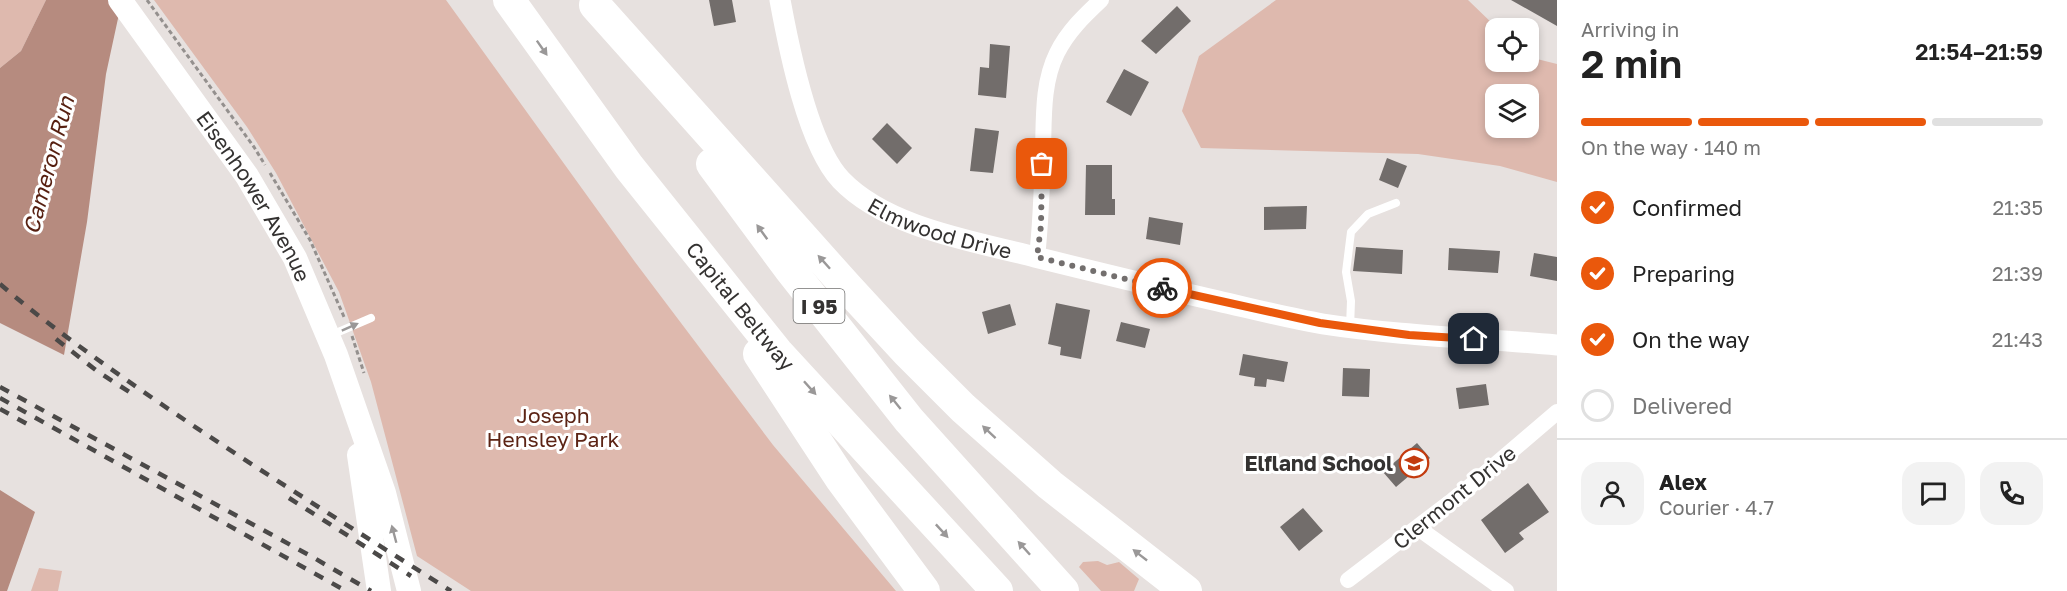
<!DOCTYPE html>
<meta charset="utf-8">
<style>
body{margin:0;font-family:"Golos Text",sans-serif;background:#f2f2f2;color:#222;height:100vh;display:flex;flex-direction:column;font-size:22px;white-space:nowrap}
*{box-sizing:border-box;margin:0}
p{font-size:20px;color:#767676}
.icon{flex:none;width:33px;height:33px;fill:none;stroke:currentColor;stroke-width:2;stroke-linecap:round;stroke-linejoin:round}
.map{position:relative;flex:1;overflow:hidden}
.side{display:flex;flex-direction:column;background:#fff;width:510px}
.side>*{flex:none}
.fabs{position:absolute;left:1485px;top:18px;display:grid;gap:12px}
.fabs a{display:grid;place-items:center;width:54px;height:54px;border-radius:12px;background:#fff;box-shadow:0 3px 9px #0003;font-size:30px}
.pin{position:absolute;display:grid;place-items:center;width:51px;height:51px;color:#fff;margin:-26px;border-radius:12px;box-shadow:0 3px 9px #0006}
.courier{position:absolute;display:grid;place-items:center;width:60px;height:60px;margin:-30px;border:4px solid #ea580c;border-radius:50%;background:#fff;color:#222;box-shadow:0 2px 8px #0007}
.overview em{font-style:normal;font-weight:600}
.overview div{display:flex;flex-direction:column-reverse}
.overview{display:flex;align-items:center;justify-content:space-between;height:102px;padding:0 24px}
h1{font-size:39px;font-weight:600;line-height:45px}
.bar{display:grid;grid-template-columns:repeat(4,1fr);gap:9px 6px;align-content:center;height:72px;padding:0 24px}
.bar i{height:8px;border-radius:4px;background:#e0e0e0}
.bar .on{background:#ea580c}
.bar p{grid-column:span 4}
.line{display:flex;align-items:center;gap:15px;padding:0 24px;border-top:2px solid #e0e0e0}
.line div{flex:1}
.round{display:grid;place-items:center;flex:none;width:63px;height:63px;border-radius:18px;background:#f2f2f2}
ol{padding:0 24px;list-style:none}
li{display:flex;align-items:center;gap:18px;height:66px}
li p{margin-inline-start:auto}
li .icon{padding:6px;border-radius:50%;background:#ea580c;color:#fff;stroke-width:4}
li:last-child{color:#767676}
li i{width:33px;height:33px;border:3px solid #e0e0e0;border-radius:50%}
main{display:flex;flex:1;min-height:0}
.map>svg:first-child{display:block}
.green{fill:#deb9ae;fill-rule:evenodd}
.water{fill:#b68b7f}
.building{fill:#726d6b}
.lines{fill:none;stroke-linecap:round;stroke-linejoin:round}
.path{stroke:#94908e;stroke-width:3;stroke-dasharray:4.5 3;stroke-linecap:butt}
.service{stroke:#fff;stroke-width:8}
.minor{stroke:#fff;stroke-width:16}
.tertiary{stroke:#fff;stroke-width:21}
.secondary{stroke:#fff;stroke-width:24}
.motorway{stroke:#fff;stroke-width:32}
.rail{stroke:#4b4948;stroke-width:4.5;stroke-dasharray:10 10;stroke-linecap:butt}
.oneway{fill:#9a9898}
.done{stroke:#736f6e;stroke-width:6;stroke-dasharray:0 10.8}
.route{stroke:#ea580c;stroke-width:8}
.labels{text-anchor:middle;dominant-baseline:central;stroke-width:6;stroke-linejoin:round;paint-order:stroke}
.shield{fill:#fff;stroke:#71706f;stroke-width:1.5}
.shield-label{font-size:20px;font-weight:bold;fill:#343231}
.street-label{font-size:21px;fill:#343231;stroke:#fff}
.park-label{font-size:21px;fill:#5c2415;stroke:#fff}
.poi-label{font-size:21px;font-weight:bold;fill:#343231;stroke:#fff;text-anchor:end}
.water-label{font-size:22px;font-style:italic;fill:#561f10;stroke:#fff}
</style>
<main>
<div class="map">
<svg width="1557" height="591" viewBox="0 0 1557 591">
<rect width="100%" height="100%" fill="#e7e1df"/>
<!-- green -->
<path class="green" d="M0 0H46L21 51 0 68Z
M154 0H446L635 262 773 445 896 591H471L417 556 371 382 339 292 276 173 247 127Z
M1276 0H1468L1497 28H1496V62H1528L1529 57 1557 64V182L1500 166 1418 154 1201 148 1182 111 1199 56ZM1496 94H1528V128H1496Z
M1098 561 1107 565 1119 562 1139 579 1134 591H1101L1079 567 1083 562Z
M39 568 62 571 58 591H31Z"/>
<!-- water -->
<path class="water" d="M46 0H122L106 74 87 222 64 355 0 323V68L21 51Z
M0 490 35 512 7 591H0Z"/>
<!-- building -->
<path class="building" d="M709 0H732L736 22 714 26Z
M1511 0H1557V26Z
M1177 6 1191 21 1156 54 1141 41Z
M990 44 1010 46 1006 98 978 95 980 67 989 68Z
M1124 69 1149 82 1131 116 1106 102Z
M887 123 912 148 897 164 872 139Z
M975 128 999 131 993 173 970 171Z
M1387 158 1407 166 1398 188 1379 180Z
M1086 165H1112V199H1115V215H1085Z
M1307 206 1306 229 1264 230V207Z
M1149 217 1183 223 1180 245 1146 239Z
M1356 247 1403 250 1402 274 1353 271Z
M1449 248 1500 251 1498 273 1448 270Z
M1534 253 1557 257V281L1530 276Z
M1056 303 1090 310 1081 359 1060 355 1061 347 1048 344Z
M1010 304 1016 325 988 334 982 312Z
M1121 322 1150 329 1145 348 1116 341Z
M1243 354 1288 362 1284 382 1267 379 1266 387 1254 386 1255 378 1239 375Z
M1343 368 1370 369 1369 397 1342 396Z
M1486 384 1489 405 1459 409 1456 388Z
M1417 443 1430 458 1396 487 1383 472Z
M1528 483 1549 512 1519 533 1524 539 1505 553 1481 520Z
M1303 508 1323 531 1299 551 1280 527Z"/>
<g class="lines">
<!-- path -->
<path class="path" d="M147 0 254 147 265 165
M270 173 310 240 345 319
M352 336 364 373"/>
<!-- service -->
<path class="service" d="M1350 327 1351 301 1346 272 1351 232 1368 214 1396 203
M329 336 371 318"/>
<!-- minor -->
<path class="minor" d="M1037 257C1041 222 1042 187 1043 152 1044 119 1042 83 1057 53 1068 31 1084 16 1101 0
M1418 528 1506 591
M1348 580 1461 494 1557 412"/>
<!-- tertiary -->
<path class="tertiary" id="s1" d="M780 0C789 49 808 145 841 180 887 228 973 241 1035 257 1096 272 1157 287 1218 301 1253 309 1288 318 1323 324 1401 336 1479 338 1557 345"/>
<!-- secondary -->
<g class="secondary">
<path id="s2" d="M120 0 247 176 295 258 336 355 384 493 409 591"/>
<path d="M359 455 379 591"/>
</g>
<!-- motorway -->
<g class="motorway">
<path id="s3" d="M509 0 629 167 777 352 997 591"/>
<path d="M595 5 847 287 907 352 963 408 1050 485 1186 591"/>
<path d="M712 164 789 268 909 420 1063 591"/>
<path d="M759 354 841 479 924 591"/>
</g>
<!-- rail -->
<path class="rail" d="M0 284C44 322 91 355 138 388 240 459 346 524 451 591
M56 339 97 371 137 397
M0 387 309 555 371 591
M0 398 346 591
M0 409 29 425
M289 498 411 576"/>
</g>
<!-- one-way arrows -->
<defs><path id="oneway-solid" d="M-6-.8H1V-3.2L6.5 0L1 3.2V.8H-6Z" transform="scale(1.5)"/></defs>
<g class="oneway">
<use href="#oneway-solid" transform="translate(542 48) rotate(55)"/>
<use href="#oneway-solid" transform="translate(762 232) rotate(-126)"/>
<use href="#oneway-solid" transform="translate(824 262) rotate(-132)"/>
<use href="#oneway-solid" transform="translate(350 327) rotate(-24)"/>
<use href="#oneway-solid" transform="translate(810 388) rotate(48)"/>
<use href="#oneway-solid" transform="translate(895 402) rotate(-129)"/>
<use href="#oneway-solid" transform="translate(989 432) rotate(-137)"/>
<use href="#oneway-solid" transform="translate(942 531) rotate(47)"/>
<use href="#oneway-solid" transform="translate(394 534) rotate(-105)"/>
<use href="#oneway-solid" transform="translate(1024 548) rotate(-132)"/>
<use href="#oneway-solid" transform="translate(1140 555) rotate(-142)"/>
</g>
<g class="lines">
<!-- done -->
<path class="done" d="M1042 164 1041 226 1037 257 1162 288"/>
<!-- route -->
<path class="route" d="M1162 288 1320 323 1409 335 1474 339"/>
</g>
<!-- icons -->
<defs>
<g id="school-ring" transform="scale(1.5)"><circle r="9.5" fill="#fff" stroke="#c33b0f" stroke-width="1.5"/><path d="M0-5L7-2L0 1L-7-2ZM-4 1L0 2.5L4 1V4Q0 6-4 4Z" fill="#c33b0f"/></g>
</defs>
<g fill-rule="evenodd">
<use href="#school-ring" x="1414" y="463"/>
</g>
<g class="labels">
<!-- shield labels -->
<rect class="shield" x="793.5" y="289" width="51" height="34" rx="4.5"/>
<g class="shield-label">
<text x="819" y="306">I 95</text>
</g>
<!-- street labels -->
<g class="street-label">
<text stroke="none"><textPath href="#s2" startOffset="238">Eisenhower Avenue</textPath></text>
<text stroke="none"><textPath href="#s1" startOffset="304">Elmwood Drive</textPath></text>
<text stroke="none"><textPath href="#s3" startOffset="384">Capital Beltway</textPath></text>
<text transform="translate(1454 497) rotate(-39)">Clermont Drive</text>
</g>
<!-- park labels -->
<g class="park-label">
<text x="553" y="415">Joseph<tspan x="553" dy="24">Hensley Park</tspan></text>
</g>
<!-- poi labels -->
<g class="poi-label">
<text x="1393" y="463">Elfland School</text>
</g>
<!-- water labels -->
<g class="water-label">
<text transform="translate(48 165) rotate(-75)">Cameron Run</text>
</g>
</g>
</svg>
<div class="fabs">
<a><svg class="icon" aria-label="locate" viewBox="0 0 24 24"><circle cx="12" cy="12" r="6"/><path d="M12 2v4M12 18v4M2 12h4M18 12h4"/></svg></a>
<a><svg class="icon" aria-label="layers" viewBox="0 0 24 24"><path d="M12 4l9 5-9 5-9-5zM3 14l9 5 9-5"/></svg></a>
</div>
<div class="pin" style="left:1042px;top:164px;background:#ea580c"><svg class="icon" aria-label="bag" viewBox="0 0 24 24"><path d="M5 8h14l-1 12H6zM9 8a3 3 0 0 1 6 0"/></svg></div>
<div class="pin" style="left:1474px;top:339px;background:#1f2937"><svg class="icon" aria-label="home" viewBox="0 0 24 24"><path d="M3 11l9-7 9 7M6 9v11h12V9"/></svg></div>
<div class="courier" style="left:1162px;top:288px"><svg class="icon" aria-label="bike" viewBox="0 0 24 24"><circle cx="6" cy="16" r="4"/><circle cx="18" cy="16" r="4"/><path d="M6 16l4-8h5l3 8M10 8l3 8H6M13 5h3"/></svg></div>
</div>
<section class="side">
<div class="overview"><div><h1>2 min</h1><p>Arriving in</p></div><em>21:54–21:59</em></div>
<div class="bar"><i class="on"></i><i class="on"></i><i class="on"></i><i></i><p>On the way · 140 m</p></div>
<ol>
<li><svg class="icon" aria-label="check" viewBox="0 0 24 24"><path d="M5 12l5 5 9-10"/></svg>Confirmed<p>21:35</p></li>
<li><svg class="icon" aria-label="check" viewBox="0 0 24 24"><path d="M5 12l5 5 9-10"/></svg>Preparing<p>21:39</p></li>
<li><svg class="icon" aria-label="check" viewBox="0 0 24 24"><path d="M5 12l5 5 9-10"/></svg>On the way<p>21:43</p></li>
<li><i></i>Delivered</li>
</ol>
<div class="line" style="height:108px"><a class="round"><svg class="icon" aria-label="person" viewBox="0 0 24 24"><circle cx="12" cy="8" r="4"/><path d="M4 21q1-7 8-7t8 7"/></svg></a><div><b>Alex</b><p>Courier · 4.7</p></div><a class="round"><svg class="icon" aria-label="chat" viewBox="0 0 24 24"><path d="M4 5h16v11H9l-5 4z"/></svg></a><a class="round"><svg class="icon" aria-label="phone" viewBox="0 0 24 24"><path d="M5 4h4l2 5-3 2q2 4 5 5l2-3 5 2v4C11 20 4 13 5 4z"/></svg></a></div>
</section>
</main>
